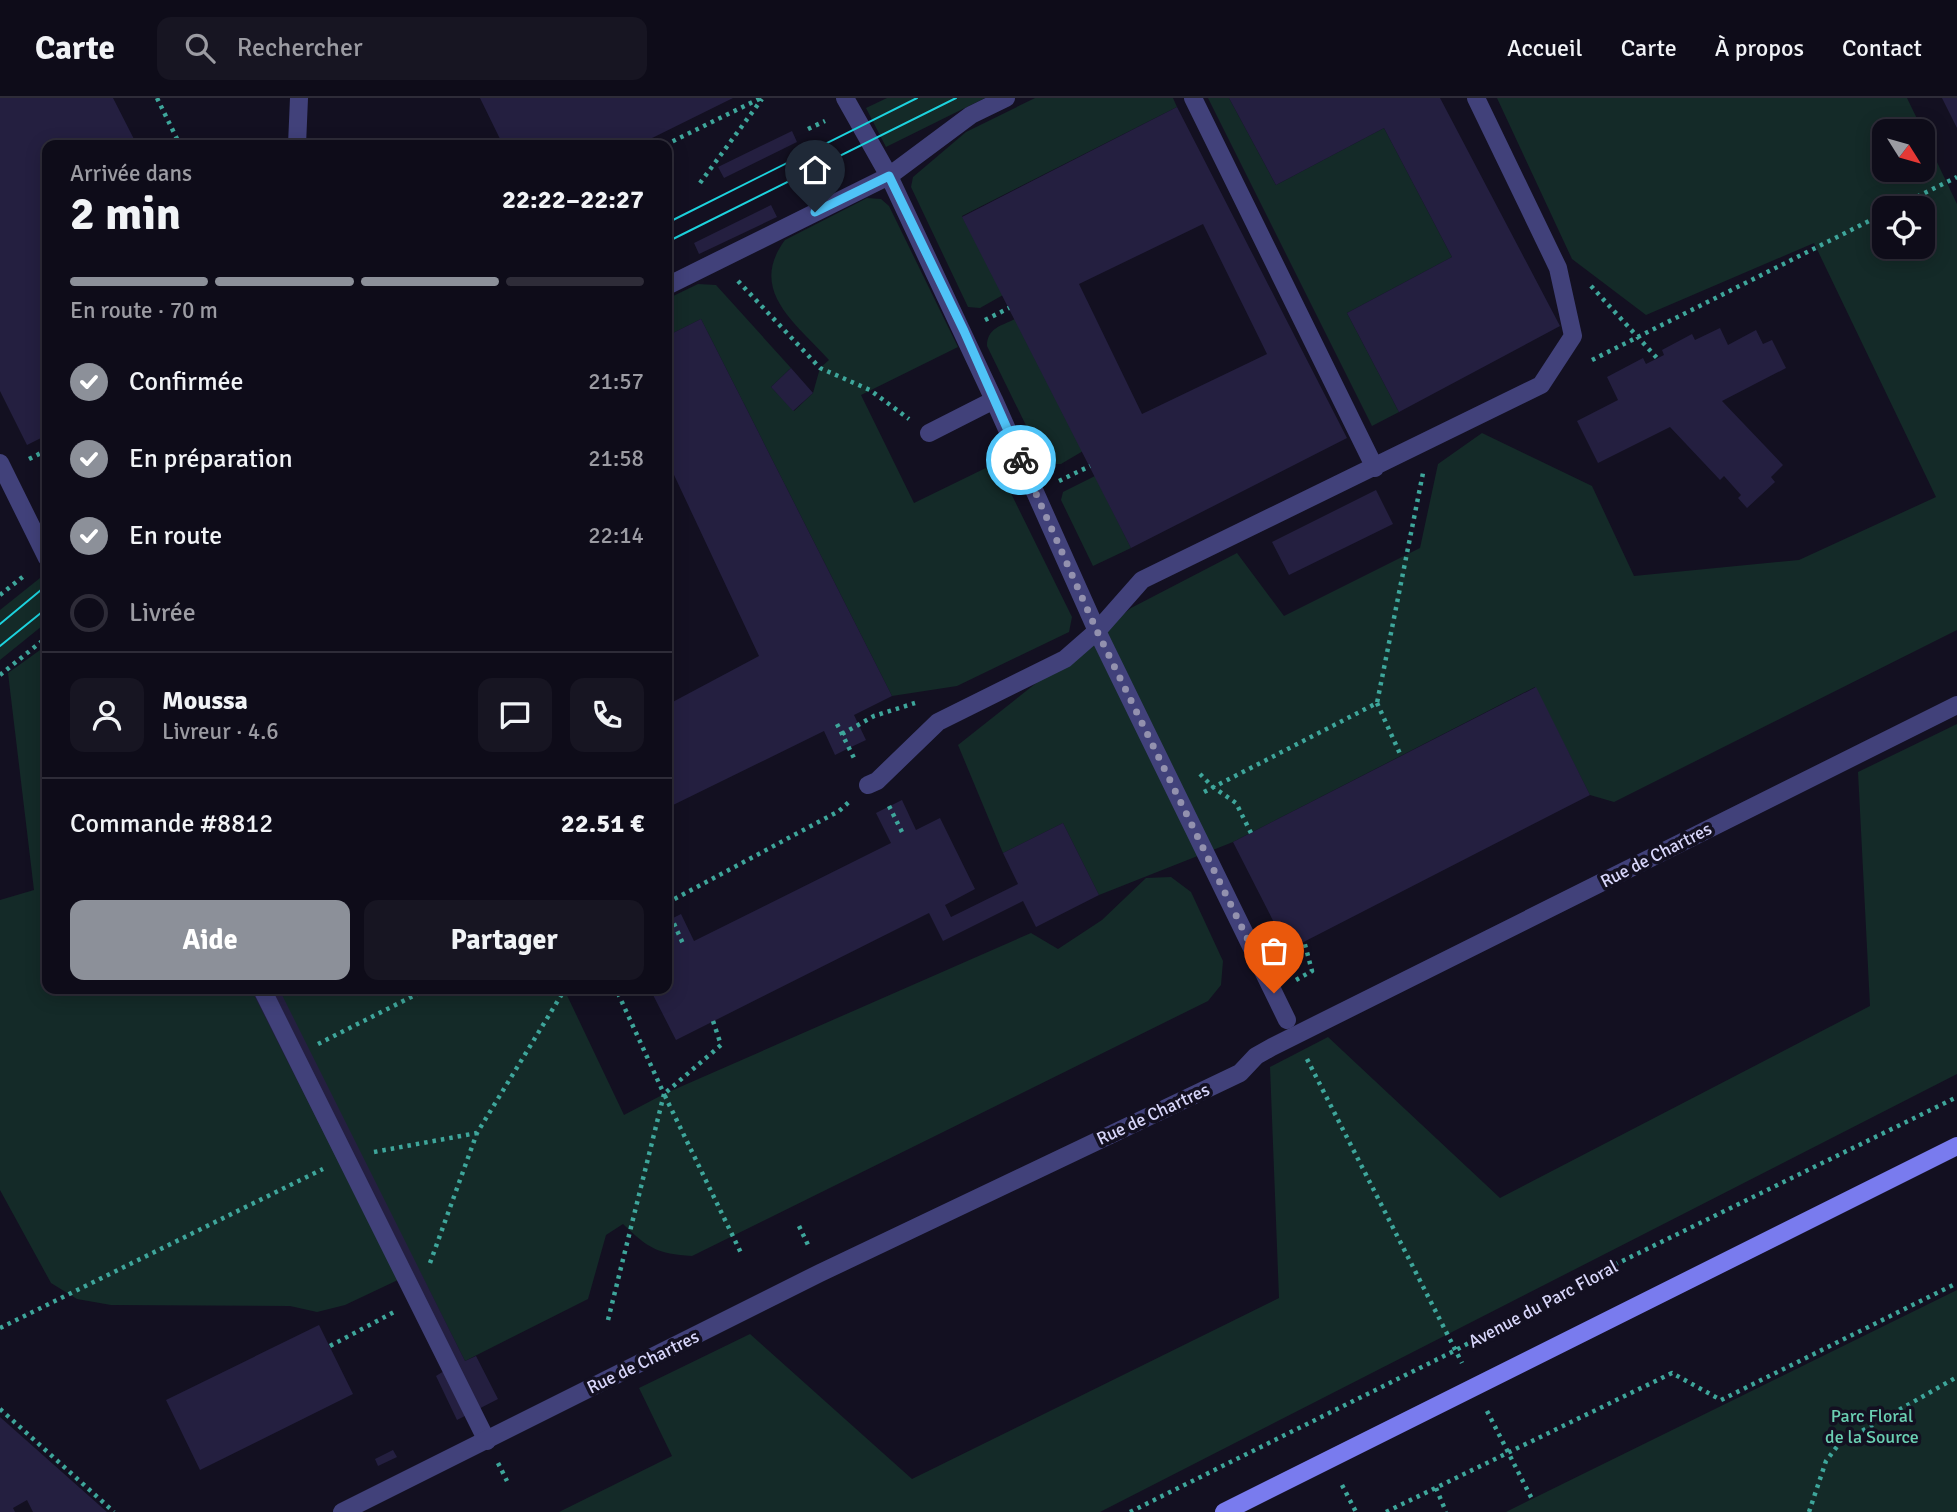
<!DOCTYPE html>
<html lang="fr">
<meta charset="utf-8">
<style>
body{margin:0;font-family:Signika,sans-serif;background:#171522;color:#f1f3f6;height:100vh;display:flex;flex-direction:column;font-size:26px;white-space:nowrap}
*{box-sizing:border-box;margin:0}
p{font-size:23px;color:#9b9ba2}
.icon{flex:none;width:38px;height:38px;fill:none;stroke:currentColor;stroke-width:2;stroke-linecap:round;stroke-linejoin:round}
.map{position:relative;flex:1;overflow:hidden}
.drawer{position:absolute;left:42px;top:42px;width:630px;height:854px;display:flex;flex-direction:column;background:#0e0c19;border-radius:14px;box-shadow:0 4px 18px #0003,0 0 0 2px #2e2c38}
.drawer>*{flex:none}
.needle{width:46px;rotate:127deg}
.controls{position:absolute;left:1872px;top:21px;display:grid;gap:14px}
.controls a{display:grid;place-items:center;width:63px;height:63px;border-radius:14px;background:#0e0c19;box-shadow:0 4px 18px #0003,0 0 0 2px #2e2c38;font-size:35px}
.pin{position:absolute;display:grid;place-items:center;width:60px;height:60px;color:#fff;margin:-72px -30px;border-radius:50% 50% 50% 0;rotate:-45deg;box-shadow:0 0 7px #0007}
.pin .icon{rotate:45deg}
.courier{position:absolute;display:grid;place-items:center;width:70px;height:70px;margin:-35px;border:5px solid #4fc3f7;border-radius:50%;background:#fff;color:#222;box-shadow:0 2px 9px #0007}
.head em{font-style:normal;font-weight:700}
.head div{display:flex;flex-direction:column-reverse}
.head{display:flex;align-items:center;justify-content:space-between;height:119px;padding:0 28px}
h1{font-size:46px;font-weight:700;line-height:52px}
.bar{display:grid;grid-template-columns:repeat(4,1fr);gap:10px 7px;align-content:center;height:84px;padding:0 28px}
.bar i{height:9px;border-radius:5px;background:#2e2c38}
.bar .current{background:#8c9099}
.bar p{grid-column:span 4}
.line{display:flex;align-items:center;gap:18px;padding:0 28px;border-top:2px solid #2e2c38}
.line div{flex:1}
.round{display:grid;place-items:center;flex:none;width:74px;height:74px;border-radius:14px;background:#171522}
ol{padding:0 28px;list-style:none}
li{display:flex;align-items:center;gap:21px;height:77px}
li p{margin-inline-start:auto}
li .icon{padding:7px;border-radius:50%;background:#8c9099;color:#fff;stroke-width:4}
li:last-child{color:#9b9ba2}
li i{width:38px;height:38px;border:4px solid #2e2c38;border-radius:50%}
.action{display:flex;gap:14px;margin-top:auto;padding:14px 28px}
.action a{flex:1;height:80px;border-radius:14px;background:#8c9099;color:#fff;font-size:28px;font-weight:700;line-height:80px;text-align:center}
.action a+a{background:#171522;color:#f1f3f6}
header{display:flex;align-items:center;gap:42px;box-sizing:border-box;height:98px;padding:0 35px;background:#0e0c19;border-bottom:2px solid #2e2c38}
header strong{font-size:33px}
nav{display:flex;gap:38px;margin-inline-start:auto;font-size:24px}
.search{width:490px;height:63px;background:#171522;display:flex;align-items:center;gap:18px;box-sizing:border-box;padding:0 24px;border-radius:14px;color:#9b9ba2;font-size:26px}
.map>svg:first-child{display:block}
.green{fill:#142a28;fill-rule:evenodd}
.building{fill:#241f40;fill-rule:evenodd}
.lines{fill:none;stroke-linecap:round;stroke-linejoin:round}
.path{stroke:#3ea69b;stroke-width:4.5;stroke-dasharray:3.5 5;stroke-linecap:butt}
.service{stroke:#41417a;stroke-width:18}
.minor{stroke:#41417a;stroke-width:18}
.secondary{stroke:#797bee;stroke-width:18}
.tram{stroke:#1dd3de;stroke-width:2}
.done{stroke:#9391ae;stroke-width:7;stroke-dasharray:0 12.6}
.route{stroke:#4fc3f7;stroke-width:9}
.labels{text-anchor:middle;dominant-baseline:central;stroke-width:7;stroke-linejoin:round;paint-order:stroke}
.street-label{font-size:18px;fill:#d8d6fa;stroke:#131021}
.park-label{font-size:18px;fill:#6bd0b3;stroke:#131021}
</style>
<header>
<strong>Carte</strong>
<div class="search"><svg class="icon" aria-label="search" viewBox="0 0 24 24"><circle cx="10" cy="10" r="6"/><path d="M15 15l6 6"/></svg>Rechercher</div>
<nav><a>Accueil</a><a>Carte</a><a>À propos</a><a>Contact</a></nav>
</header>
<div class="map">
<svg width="1957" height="1414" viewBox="0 0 1957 1414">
<rect width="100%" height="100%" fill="#131021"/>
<!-- green -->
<path class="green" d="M887 0H985L886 49 866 10Z
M1035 0H1173L1177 9 962 118 1003 197 980 210 968 209 911 89 913 79 966 34Z
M1208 0H1229L1276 87 1384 30 1452 159 1347 215 1399 314 1372 328Z
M1497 0H1907L1923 33H1885V72H1923V35L1957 106V532L1614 704 1590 697 1535 589 1233 744 1099 797 1063 725 1003 755 958 647 1131 510 1237 455 1284 518 1420 450 1438 366 1482 335 1592 388 1634 478 1799 462 1936 399 1814 145 1646 217 1572 161ZM1885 110H1923V149H1885Z
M867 100 881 101 889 108 958 249 861 297 914 405 996 365 1072 519 1069 534 957 588 892 598 701 221 667 238V201L698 186 716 187 791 270 771 289 794 313 813 295 820 270 829 262C797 226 747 193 785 142Z
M1015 221 1083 353 1061 366H1050L1041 358 987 248C987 230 1001 228 1015 221Z
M1095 378 1131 450 1093 468 1061 402 1063 394Z
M45 476 47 524 0 562V512Z
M47 547V891H564L624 1017 664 996 1031 835 1058 851 1102 822 1146 780 1171 779 1191 794 1223 863 1221 887 1208 903 692 1158C657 1156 648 1150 623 1126L606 1137 588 1201 465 1263 419 1172 345 1207 317 1214 290 1208 111 1207 77 1201 51 1185 0 1092V802L34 792 8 575Z
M1957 626V976L1100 1414H559L672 1358 639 1290 750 1236 912 1381 1279 1200 1270 969 1328 939 1500 1100 1870 908 1858 674Z
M1957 1192V1414H1506L1532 1401Z"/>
<!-- building -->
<path class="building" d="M0 0H113L137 47H47V337L27 347 0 293Z
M480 0H733L638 47H492L501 43Z
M1229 0H1440L1560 228 1399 314 1347 215 1452 159 1384 30 1276 87Z
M1942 0H1957V30Z
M1177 9 1347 340 1131 450 962 119ZM1203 126 1267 256 1142 316 1079 186Z
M792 33 797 44 724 80 718 69Z
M771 107 777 119 699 156 694 145Z
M701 221 892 598 854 617 866 642 849 650 835 657 824 633 667 710V607L759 558 667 362V238Z
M1720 230 1728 247 1756 232 1763 246 1772 242 1786 270 1722 303 1783 367 1771 379 1775 384 1747 410 1738 400 1741 397 1724 378 1720 382 1670 329 1598 365 1577 323 1618 302 1607 279 1643 260 1646 266 1664 257 1662 252 1692 236 1695 242Z
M791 270 813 295 793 313 771 289Z
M1376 392 1393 426 1289 477 1272 444Z
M1536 589 1590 697 1288 852 1233 744Z
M902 702 916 732 940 720 975 791 945 807 951 819 1018 786 1003 755 1063 725 1099 797 1036 829 1023 803 943 843 929 815 676 942 650 891H667V856L670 855 667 823 681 816 694 843 891 745 876 715Z
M251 891H279L465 1263 476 1258 498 1301 457 1322 436 1278 444 1273Z
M319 1227 353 1296 200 1372 166 1302Z
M0 1319 107 1414H33L27 1402 13 1410 15 1414H0Z
M393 1352 397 1359 378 1368 375 1361Z"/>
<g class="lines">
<!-- path -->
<path class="path" d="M157 0 180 47
M808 31 825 23
M665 47 761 0
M700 85 762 1
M1894 110 1957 79
M738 183 820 270 870 292 909 321
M1591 188 1657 260
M985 222 1009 210
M1592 262 1885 115
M29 361 47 352
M1059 383 1090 368
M0 497 25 477
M0 577 47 539
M1377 605 1401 658
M837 626 856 664
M842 636 874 618 915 605
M1200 676 1213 689 1236 705 1251 735
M1204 694 1377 605 1423 375
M889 708 904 738
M667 805 839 713 849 704
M667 810 684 848
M1296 882 1312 873 1304 843
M713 923 721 947 664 996 742 1157
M318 946 427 891
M1307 961 1462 1265
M374 1054 477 1035
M799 1128 809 1149
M430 1165 477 1035 565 891
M608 1222 664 996 616 891
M0 1230 323 1071
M330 1248 394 1214
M0 1311 114 1414
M1487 1313 1532 1401
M498 1365 507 1383
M1342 1387 1356 1414
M1436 1390 1446 1414
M1130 1414 1456 1252 1600 1174 1957 999
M1386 1414 1672 1275 1721 1302 1957 1185
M1809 1414 1826 1363 1839 1346 1957 1279"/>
<!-- service -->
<path class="service" d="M845 0 889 78 994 302
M1193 0 1375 370
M297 47 299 0
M667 188 889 78 971 17 1006 0
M929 335 994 302 1097 533 1287 922
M0 365 47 460
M868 687 877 683 938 624 1065 561 1097 533 1142 482 1541 287 1573 238 1558 170 1476 0
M262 891 487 1343"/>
<!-- minor -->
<path class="minor" d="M342 1414 820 1175 1240 975 1256 958 1272 949 1957 607"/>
<!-- secondary -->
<path class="secondary" d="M1224 1414 1957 1048"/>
<!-- tram -->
<path class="tram" d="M667 125 917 0
M667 144 956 0
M0 526 47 487
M0 548 47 510"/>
</g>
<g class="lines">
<!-- done -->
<path class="done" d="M1021 362 1097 533 1274 895"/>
<!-- route -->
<path class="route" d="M815 114 889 78 964 233 1021 362"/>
</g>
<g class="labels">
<!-- street labels -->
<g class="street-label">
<text transform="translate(1656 757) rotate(-27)">Rue de Chartres</text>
<text transform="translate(1153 1016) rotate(-25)">Rue de Chartres</text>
<text transform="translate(1543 1206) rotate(-28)">Avenue du Parc Floral</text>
<text transform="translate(643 1264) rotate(-26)">Rue de Chartres</text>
</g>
<!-- park labels -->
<g class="park-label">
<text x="1872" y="1318">Parc Floral<tspan x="1872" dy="21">de la Source</tspan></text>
</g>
</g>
</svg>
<div class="controls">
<a><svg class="needle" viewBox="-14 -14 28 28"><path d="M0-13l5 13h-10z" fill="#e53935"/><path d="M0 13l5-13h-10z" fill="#9b9ba2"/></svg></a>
<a><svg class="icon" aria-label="locate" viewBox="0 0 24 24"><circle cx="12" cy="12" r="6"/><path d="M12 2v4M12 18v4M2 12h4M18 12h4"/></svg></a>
</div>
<div class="pin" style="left:1274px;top:895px;background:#ea580c"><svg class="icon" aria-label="bag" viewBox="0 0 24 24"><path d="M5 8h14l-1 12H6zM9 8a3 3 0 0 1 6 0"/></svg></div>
<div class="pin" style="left:815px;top:114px;background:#1f2937"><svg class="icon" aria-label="home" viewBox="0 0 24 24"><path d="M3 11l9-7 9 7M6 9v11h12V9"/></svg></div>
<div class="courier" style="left:1021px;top:362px"><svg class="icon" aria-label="bike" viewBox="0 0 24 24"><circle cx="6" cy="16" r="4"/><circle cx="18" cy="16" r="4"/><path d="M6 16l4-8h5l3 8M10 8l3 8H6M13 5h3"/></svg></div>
<section class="drawer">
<div class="head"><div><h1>2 min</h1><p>Arrivée dans</p></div><em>22:22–22:27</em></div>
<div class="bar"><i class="current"></i><i class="current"></i><i class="current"></i><i></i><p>En route · 70 m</p></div>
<ol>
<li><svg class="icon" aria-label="check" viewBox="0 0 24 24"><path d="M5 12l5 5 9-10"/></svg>Confirmée<p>21:57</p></li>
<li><svg class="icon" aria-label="check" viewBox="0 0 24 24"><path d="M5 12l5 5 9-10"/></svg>En préparation<p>21:58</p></li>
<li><svg class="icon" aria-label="check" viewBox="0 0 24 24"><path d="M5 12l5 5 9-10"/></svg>En route<p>22:14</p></li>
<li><i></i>Livrée</li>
</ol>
<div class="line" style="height:126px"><a class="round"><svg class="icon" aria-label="person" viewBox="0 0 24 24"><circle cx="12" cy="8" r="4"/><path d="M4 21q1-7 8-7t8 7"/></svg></a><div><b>Moussa</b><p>Livreur · 4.6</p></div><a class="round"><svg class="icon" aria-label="chat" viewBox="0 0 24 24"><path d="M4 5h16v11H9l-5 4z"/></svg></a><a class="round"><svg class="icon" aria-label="phone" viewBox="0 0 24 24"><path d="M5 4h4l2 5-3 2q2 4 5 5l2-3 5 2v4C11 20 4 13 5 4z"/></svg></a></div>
<div class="line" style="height:91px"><div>Commande #8812</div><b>22.51 €</b></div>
<div class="action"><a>Aide</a><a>Partager</a></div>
</section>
</div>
